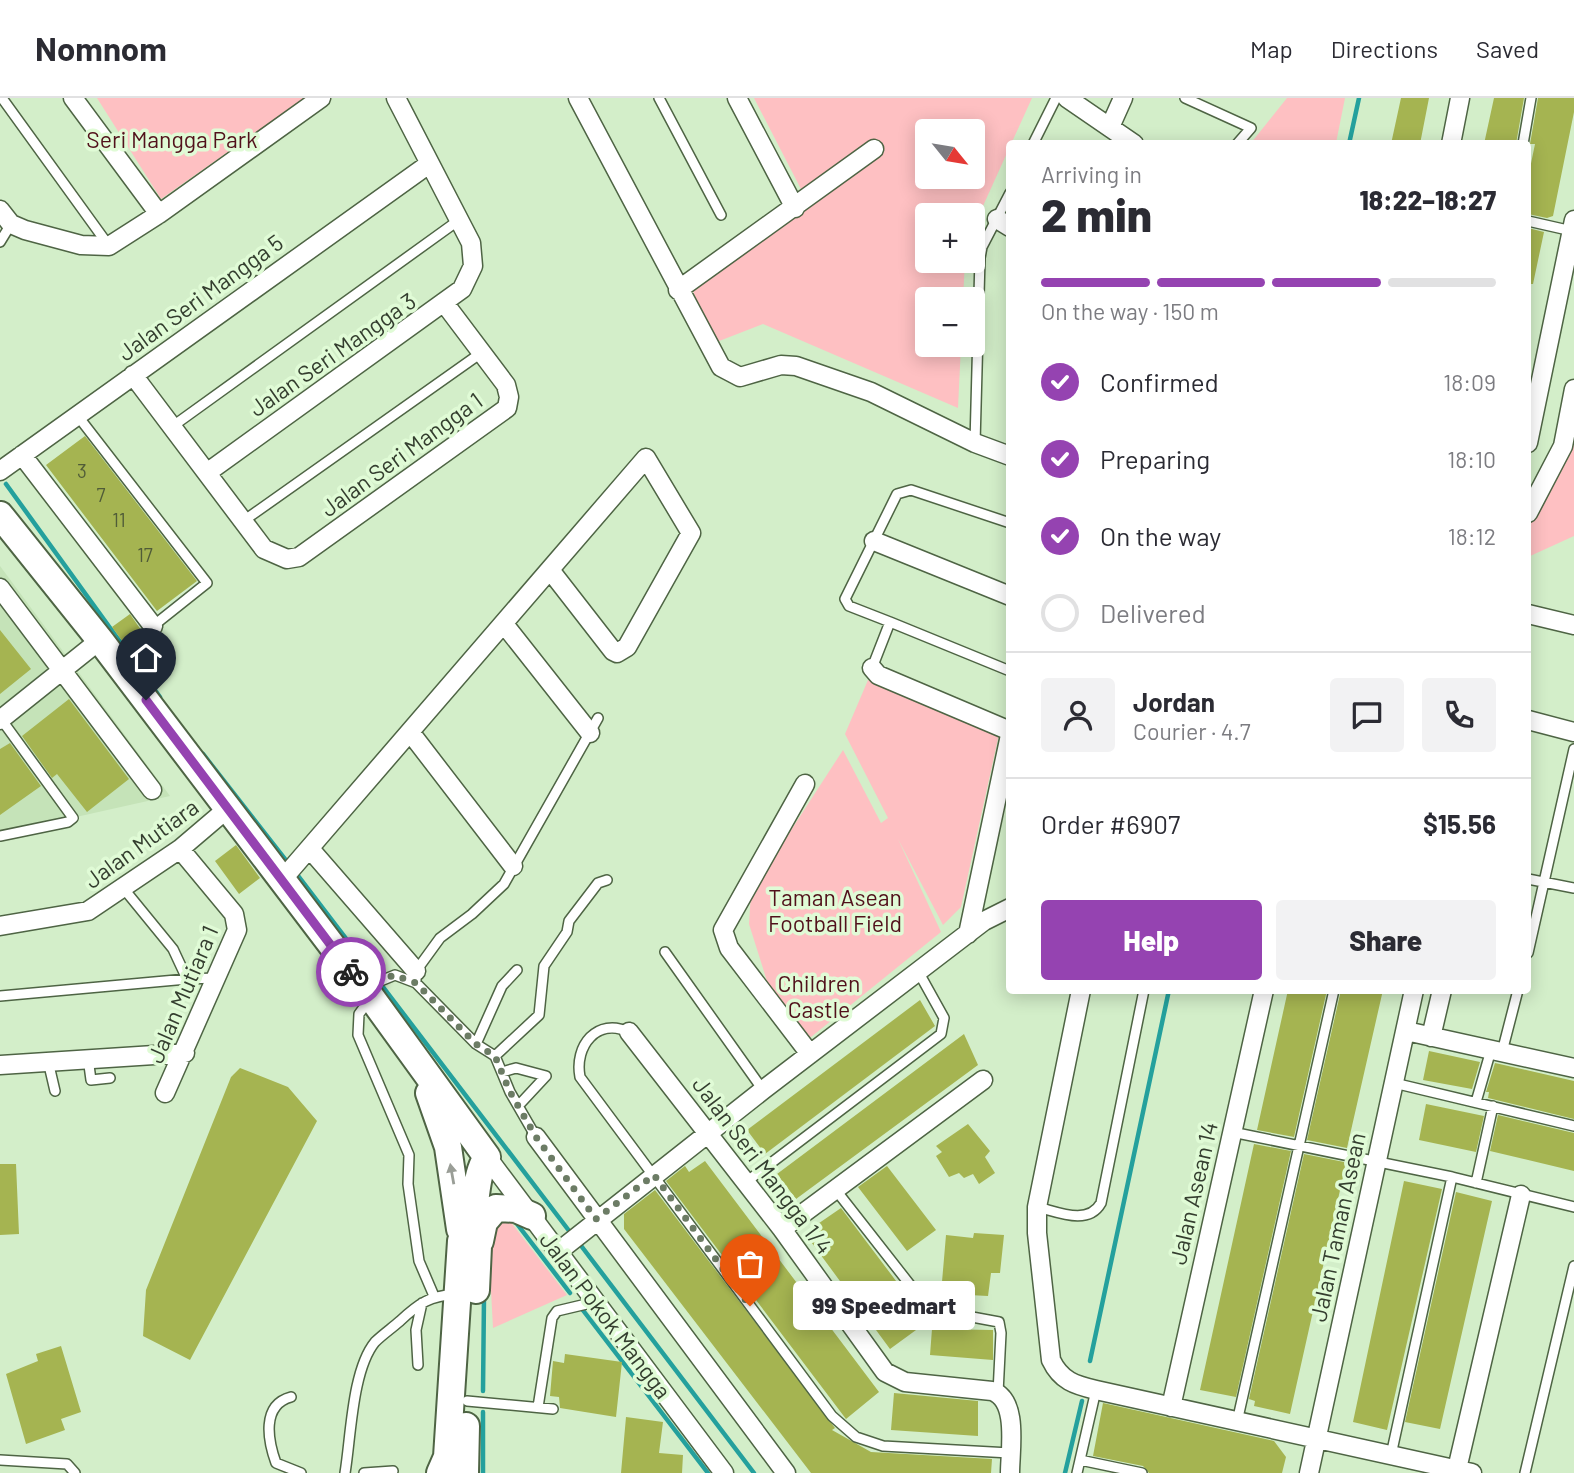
<!DOCTYPE html>
<meta charset="utf-8">
<style>
body{margin:0;font-family:Barlow,sans-serif;background:#f2f2f3;color:#2b2b33;height:100vh;display:flex;flex-direction:column;font-size:26px;white-space:nowrap}
*{box-sizing:border-box;margin:0}
p{font-size:23px;color:#7c7c81}
.icon{flex:none;width:38px;height:38px;fill:none;stroke:currentColor;stroke-width:2;stroke-linecap:round;stroke-linejoin:round}
.map{position:relative;flex:1;overflow:hidden}
.sheet{position:absolute;left:1006px;top:42px;width:525px;height:854px;display:flex;flex-direction:column;background:#fff;border-radius:7px;box-shadow:0 4px 18px #0003}
.sheet>*{flex:none}
.needle{width:46px;rotate:120deg}
.buttons{position:absolute;left:915px;top:21px;display:grid;gap:14px}
.buttons a{display:grid;place-items:center;width:70px;height:70px;border-radius:7px;background:#fff;box-shadow:0 4px 18px #0003;font-size:35px}
.pin{position:absolute;display:grid;place-items:center;width:60px;height:60px;color:#fff;margin:-72px -30px;border-radius:50% 50% 50% 0;rotate:-45deg;box-shadow:0 0 7px #0007}
.pin .icon{rotate:45deg}
.courier{position:absolute;display:grid;place-items:center;width:70px;height:70px;margin:-35px;border:5px solid #9543b1;border-radius:50%;background:#fff;color:#222;box-shadow:0 2px 9px #0007}
.bubble{position:absolute;height:49px;border-radius:7px;background:#fff;box-shadow:0 4px 18px #0003;font-size:23px;font-weight:800;line-height:49px;text-align:center}
.head em{font-style:normal;font-weight:800}
.head div{display:flex;flex-direction:column-reverse}
.head{display:flex;align-items:center;justify-content:space-between;height:119px;padding:0 35px}
h1{font-size:46px;font-weight:800;line-height:52px}
.bar{display:grid;grid-template-columns:repeat(4,1fr);gap:10px 7px;align-content:center;height:84px;padding:0 35px}
.bar i{height:9px;border-radius:5px;background:#e1e1e2}
.bar .selected{background:#9543b1}
.bar p{grid-column:span 4}
.line{display:flex;align-items:center;gap:18px;padding:0 35px;border-top:2px solid #e1e1e2}
.line div{flex:1}
.round{display:grid;place-items:center;flex:none;width:74px;height:74px;border-radius:7px;background:#f2f2f3}
ol{padding:0 35px;list-style:none}
li{display:flex;align-items:center;gap:21px;height:77px}
li p{margin-inline-start:auto}
li .icon{padding:7px;border-radius:50%;background:#9543b1;color:#fff;stroke-width:4}
li:last-child{color:#7c7c81}
li i{width:38px;height:38px;border:4px solid #e1e1e2;border-radius:50%}
.action{display:flex;gap:14px;margin-top:auto;padding:14px 35px}
.action a{flex:1;height:80px;border-radius:7px;background:#9543b1;color:#fff;font-size:28px;font-weight:800;line-height:80px;text-align:center}
.action a+a{background:#f2f2f3;color:#2b2b33}
header{display:flex;align-items:center;gap:42px;box-sizing:border-box;height:98px;padding:0 35px;background:#fff;border-bottom:2px solid #e1e1e2}
header strong{font-size:33px}
nav{display:flex;gap:38px;margin-inline-start:auto;font-size:24px}
.map>svg:first-child{display:block}
.built{fill:#c5e3b8}
.green{fill:#fec0c2;fill-rule:evenodd}
.lines{fill:none;stroke-linecap:round;stroke-linejoin:round}
.stream{stroke:#24a09d;stroke-width:4.5}
.building{fill:#a5b451}
.lane-casing{stroke:#4e6444;stroke-width:12}
.street-casing{stroke:#4e6444;stroke-width:21}
.secondary-casing{stroke:#4e6444;stroke-width:30}
.lane{stroke:#fff;stroke-width:9}
.street{stroke:#fff;stroke-width:18}
.secondary{stroke:#fff;stroke-width:26}
.oneway{fill:#9a9e97}
.done{stroke:#6c7c65;stroke-width:7;stroke-dasharray:0 12.6}
.route{stroke:#9543b1;stroke-width:9}
.labels{text-anchor:middle;dominant-baseline:central;stroke-width:7;stroke-linejoin:round;paint-order:stroke}
.number-label{font-size:19px;fill:#505c38}
.park-label{font-size:23px;fill:#51111b;stroke:#e0fbd6}
.street-label{font-size:23px;fill:#343e2f;stroke:#e0fbd6}
</style>
<header>
<strong>Nomnom</strong>
<nav><a>Map</a><a>Directions</a><a>Saved</a></nav>
</header>
<div class="map">
<svg width="1574" height="1375" viewBox="0 0 1574 1375">
<rect width="100%" height="100%" fill="#d3eec9"/>
<!-- built -->
<path class="built" d="M0 468 170 698 0 736Z"/>
<!-- green -->
<path class="green" d="M97 0H305L161 101Z
M754 0H1032L973 130V117H928V163H965L963 201H928V247H961L958 310 763 226 714 245 690 186 803 95ZM928 33H973V79H928Z
M1287 0H1345L1336 45H1251Z
M1574 283V438L1528 459V414L1559 356Z
M868 582 999 636 961 809 943 827 898 741 941 834 811 939 778 918 749 826 751 794 843 652 881 725 888 720 845 636Z
M498 1120 510 1123 567 1197 493 1230 488 1136Z"/>
<g class="lines">
<!-- stream -->
<path class="stream" d="M1349 46 1359 0
M6 386 160 599
M203 656 288 765
M296 775 573 1138
M514 1122 570 1195
M579 1145 754 1375
M582 1211 708 1375
M1090 1263 1169 892
M483 1293 484 1199
M483 1375V1314
M1065 1375 1082 1303"/>
</g>
<!-- building -->
<path class="building" d="M1401 0H1429L1420 46H1391Z
M1494 0H1524L1516 46H1484Z
M1538 0H1574V14L1553 118 1547 120 1528 116V80L1535 46H1530Z
M1528 130 1544 134 1533 186H1528Z
M85 338 197 483 157 513 46 367Z
M130 516 148 542 131 555 112 529Z
M0 532 31 571 0 596Z
M69 601 129 681 87 714 57 676 52 680 22 638Z
M10 645 41 688 0 717V651Z
M236 747 260 780 239 796 215 763Z
M1288 892H1327L1294 1039 1257 1032Z
M1341 892H1383L1347 1050 1307 1042Z
M920 902 935 928 765 1056 747 1032Z
M964 936 978 967 796 1101 777 1076Z
M1429 953 1480 964 1472 991 1423 982Z
M1495 965 1574 983V1021L1488 1000 1489 994H1486Z
M240 970 288 989 317 1023 190 1262 143 1238 146 1192 231 979Z
M1426 1006 1484 1018 1476 1054 1419 1042Z
M1498 1017 1574 1035V1073L1490 1053Z
M968 1026 990 1053 985 1059 995 1075 979 1086 973 1076 964 1080 959 1075 949 1079 936 1058 942 1054 936 1048Z
M1254 1046 1291 1053 1236 1299 1200 1292Z
M1304 1056 1344 1064 1345 1070 1290 1316 1254 1308 1255 1303 1249 1301Z
M705 1063 879 1294 846 1321 666 1083 685 1068 689 1074Z
M0 1066H16L19 1136 0 1137Z
M887 1068 936 1132 907 1153 858 1089Z
M1404 1083 1442 1091 1387 1332 1353 1324Z
M655 1092 835 1330 832 1332 871 1354 992 1361 991 1375H811L624 1131V1116Z
M1456 1094 1492 1103 1440 1331 1405 1324Z
M841 1110 927 1224 890 1251 809 1141V1132Z
M974 1135 1004 1137 1000 1175H991L988 1198 969 1197 968 1185 942 1184 946 1137 973 1140Z
M932 1231 993 1232V1262L930 1257Z
M61 1248 81 1314 61 1321 65 1332 26 1346 6 1276 38 1263 36 1256Z
M565 1256 622 1264 616 1319 560 1310 559 1299 550 1298 553 1263 564 1265Z
M894 1295 978 1303V1338L891 1332Z
M1103 1305 1274 1343 1286 1359 1282 1375H1149L1143 1368 1093 1358Z
M626 1319 663 1324 659 1355 683 1357 682 1375H621Z"/>
<g class="lines">
<!-- lane casing -->
<g class="lane-casing">
<path id="lane" d="M2 0 109 148
M659 0 721 117
M1185 0 1251 30 1237 46
M1033 46 1056 0
M1523 46 1531 0
M1528 123 1572 133
M0 144 11 126
M77 317 207 485 153 528
M173 328 459 122
M975 345 980 160 982 149 1010 95
M242 424 481 255
M890 524 1010 573
M872 570 890 524 849 508 845 501 897 396 911 392 1010 425
M0 738 68 724 73 720 1 621
M1528 781 1574 790
M665 854 763 992
M1528 855 1574 651
M187 881 216 880
M416 885V873L440 840 472 816 504 786 598 620
M366 889 395 877 416 885 476 946 495 958 510 994 536 1039
M0 898 187 881 173 851 124 791
M370 901 359 916 358 937 409 1057 408 1086 419 1163 434 1198
M629 934C597 919 574 948 580 979L832 1318 856 1339 883 1348 1010 1355
M476 946 502 888 517 872
M1502 954 1518 892
M495 958 539 917 544 868 567 834 569 823 598 785 607 782
M88 960 91 982 110 980
M48 963 55 993
M502 974 516 970 546 978 519 1007
M1394 985 1574 1028
M1476 1004 1491 952
M1232 1034 1452 1079 1574 1109
M746 1084 941 936 944 920 919 875
M1476 1085 1493 1008
M835 1091 929 1211 999 1224 1001 1235 998 1295
M1037 1109C1058 1114 1088 1128 1101 1105L1144 892
M418 1267 416 1232 422 1205
M291 1299C261 1307 268 1343 276 1365L301 1375
M467 1303 553 1311
M538 1309 552 1220 557 1213 595 1204
M1237 1324 1334 892
M1391 1357 1452 1079
M0 1362 67 1366 75 1375
M1080 1362 1142 1375
M345 1375C351 1339 352 1272 375 1244 382 1237 392 1230 400 1223 419 1205 430 1198 456 1196
M364 1375 393 1373
M1077 1375 1096 1292
M1525 1375 1574 1168"/>
</g>
<!-- street casing -->
<g class="street-casing">
<path id="street" d="M73 0 159 116
M578 0 721 269 740 279 781 267 796 268 871 294 975 345 1010 358
M737 0 795 110
M1067 0 1134 46
M1110 29 1123 0
M1451 46 1460 0
M0 112 11 126 25 132 81 147 109 148 159 116 321 0
M997 121 1010 129
M678 192 874 51
M133 277 264 451 287 461 299 459 507 310 509 299 506 287 445 206
M1528 345 1574 122
M22 357 153 528
M0 373 429 66
M208 374 462 191 473 168 471 145 396 0
M1528 415 1563 348 1574 291
M874 443 1010 498
M0 490 152 692
M1528 516 1574 527
M504 526 590 635
M872 570 878 577 1010 633
M0 622 100 542
M1528 622 1574 634
M410 634 513 768
M805 686 723 832 729 850 810 956
M310 751 416 873
M281 783 646 360 691 435 627 549 617 555 613 553 550 472
M0 828 88 813 180 751 227 711
M968 836 1010 637
M1081 892 1037 1109V1135L1051 1262C1061 1283 1075 1287 1096 1292L1472 1375
M1406 933 1574 970
M629 934 782 1131 885 1274 905 1284 992 1293C1019 1302 1010 1352 1010 1375
M1431 939 1442 892
M0 967 185 955
M165 995 237 832 234 816 180 751
M536 1039 786 1375
M487 1059 724 1375
M782 1131 983 982
M559 1153 763 992 984 823 1010 810
M1171 1309 1264 892
M1457 1371 1521 1097
M1309 1375 1414 892"/>
</g>
<!-- secondary casing -->
<g class="secondary-casing">
<path id="secondary" d="M0 417 100 542 371 899 487 1059C475 1078 478 1097 472 1118 470 1127 464 1133 461 1143L447 1359 440 1375
M429 995 448 1049 460 1131
M472 1121 479 1127 476 1192
M480 1143 484 1124 496 1110 516 1111 532 1118
M465 1375 466 1328"/>
</g>
<!-- lane -->
<use href="#lane" class="lane"/>
<!-- street -->
<use href="#street" class="street"/>
<!-- secondary -->
<use href="#secondary" class="secondary"/>
</g>
<!-- one-way arrows -->
<defs><path id="oneway-solid" d="M-6-.8H1V-3.2L6.5 0L1 3.2V.8H-6Z" transform="scale(1.75)"/></defs>
<use class="oneway" href="#oneway-solid" transform="translate(452 1076) rotate(-100)"/>
<g class="lines">
<!-- done -->
<path class="done" d="M351 874 363 890 394 877 416 885 476 946 495 958 510 994 536 1039 596 1121 654 1077 750 1208"/>
<!-- route -->
<path class="route" d="M146 602 351 874"/>
</g>
<g class="labels">
<!-- number labels -->
<g class="number-label">
<text x="82" y="372">3</text>
<text x="101" y="396">7</text>
<text x="119" y="421">11</text>
<text x="145" y="456">17</text>
</g>
<!-- park labels -->
<g class="park-label">
<text x="172" y="41">Seri Mangga Park</text>
<text x="835" y="799">Taman Asean<tspan x="835" dy="26">Football Field</tspan></text>
<text x="819" y="885">Children<tspan x="819" dy="26">Castle</tspan></text>
</g>
<!-- street labels -->
<g class="street-label">
<text transform="translate(200 199) rotate(-36)">Jalan Seri Mangga 5</text>
<text transform="translate(332 256) rotate(-35)">Jalan Seri Mangga 3</text>
<text transform="translate(401 356) rotate(-36)">Jalan Seri Mangga 1</text>
<text transform="translate(141 745) rotate(-36)">Jalan Mutiara</text>
<text transform="translate(182 896) rotate(-67)">Jalan Mutiara 1</text>
<text transform="translate(763 1067) rotate(53)">Jalan Seri Mangga 1/4</text>
<text transform="translate(1193 1095) rotate(-77)">Jalan Asean 14</text>
<text transform="translate(1337 1129) rotate(-78)">Jalan Taman Asean</text>
<text transform="translate(606 1217) rotate(53)">Jalan Pokok Mangga</text>
</g>
</g>
</svg>
<div class="buttons">
<a><svg class="needle" viewBox="-14 -14 28 28"><path d="M0-13l5 13h-10z" fill="#e53935"/><path d="M0 13l5-13h-10z" fill="#7c7c81"/></svg></a>
<a>+</a>
<a>−</a>
</div>
<div class="pin" style="left:750px;top:1208px;background:#ea580c"><svg class="icon" aria-label="bag" viewBox="0 0 24 24"><path d="M5 8h14l-1 12H6zM9 8a3 3 0 0 1 6 0"/></svg></div>
<div class="pin" style="left:146px;top:602px;background:#1f2937"><svg class="icon" aria-label="home" viewBox="0 0 24 24"><path d="M3 11l9-7 9 7M6 9v11h12V9"/></svg></div>
<div class="courier" style="left:351px;top:874px"><svg class="icon" aria-label="bike" viewBox="0 0 24 24"><circle cx="6" cy="16" r="4"/><circle cx="18" cy="16" r="4"/><path d="M6 16l4-8h5l3 8M10 8l3 8H6M13 5h3"/></svg></div>
<div class="bubble" style="left:793px;top:1183px;width:182px">99 Speedmart</div>
<section class="sheet">
<div class="head"><div><h1>2 min</h1><p>Arriving in</p></div><em>18:22–18:27</em></div>
<div class="bar"><i class="selected"></i><i class="selected"></i><i class="selected"></i><i></i><p>On the way · 150 m</p></div>
<ol>
<li><svg class="icon" aria-label="check" viewBox="0 0 24 24"><path d="M5 12l5 5 9-10"/></svg>Confirmed<p>18:09</p></li>
<li><svg class="icon" aria-label="check" viewBox="0 0 24 24"><path d="M5 12l5 5 9-10"/></svg>Preparing<p>18:10</p></li>
<li><svg class="icon" aria-label="check" viewBox="0 0 24 24"><path d="M5 12l5 5 9-10"/></svg>On the way<p>18:12</p></li>
<li><i></i>Delivered</li>
</ol>
<div class="line" style="height:126px"><a class="round"><svg class="icon" aria-label="person" viewBox="0 0 24 24"><circle cx="12" cy="8" r="4"/><path d="M4 21q1-7 8-7t8 7"/></svg></a><div><b>Jordan</b><p>Courier · 4.7</p></div><a class="round"><svg class="icon" aria-label="chat" viewBox="0 0 24 24"><path d="M4 5h16v11H9l-5 4z"/></svg></a><a class="round"><svg class="icon" aria-label="phone" viewBox="0 0 24 24"><path d="M5 4h4l2 5-3 2q2 4 5 5l2-3 5 2v4C11 20 4 13 5 4z"/></svg></a></div>
<div class="line" style="height:91px"><div>Order #6907</div><b>$15.56</b></div>
<div class="action"><a>Help</a><a>Share</a></div>
</section>
</div>
